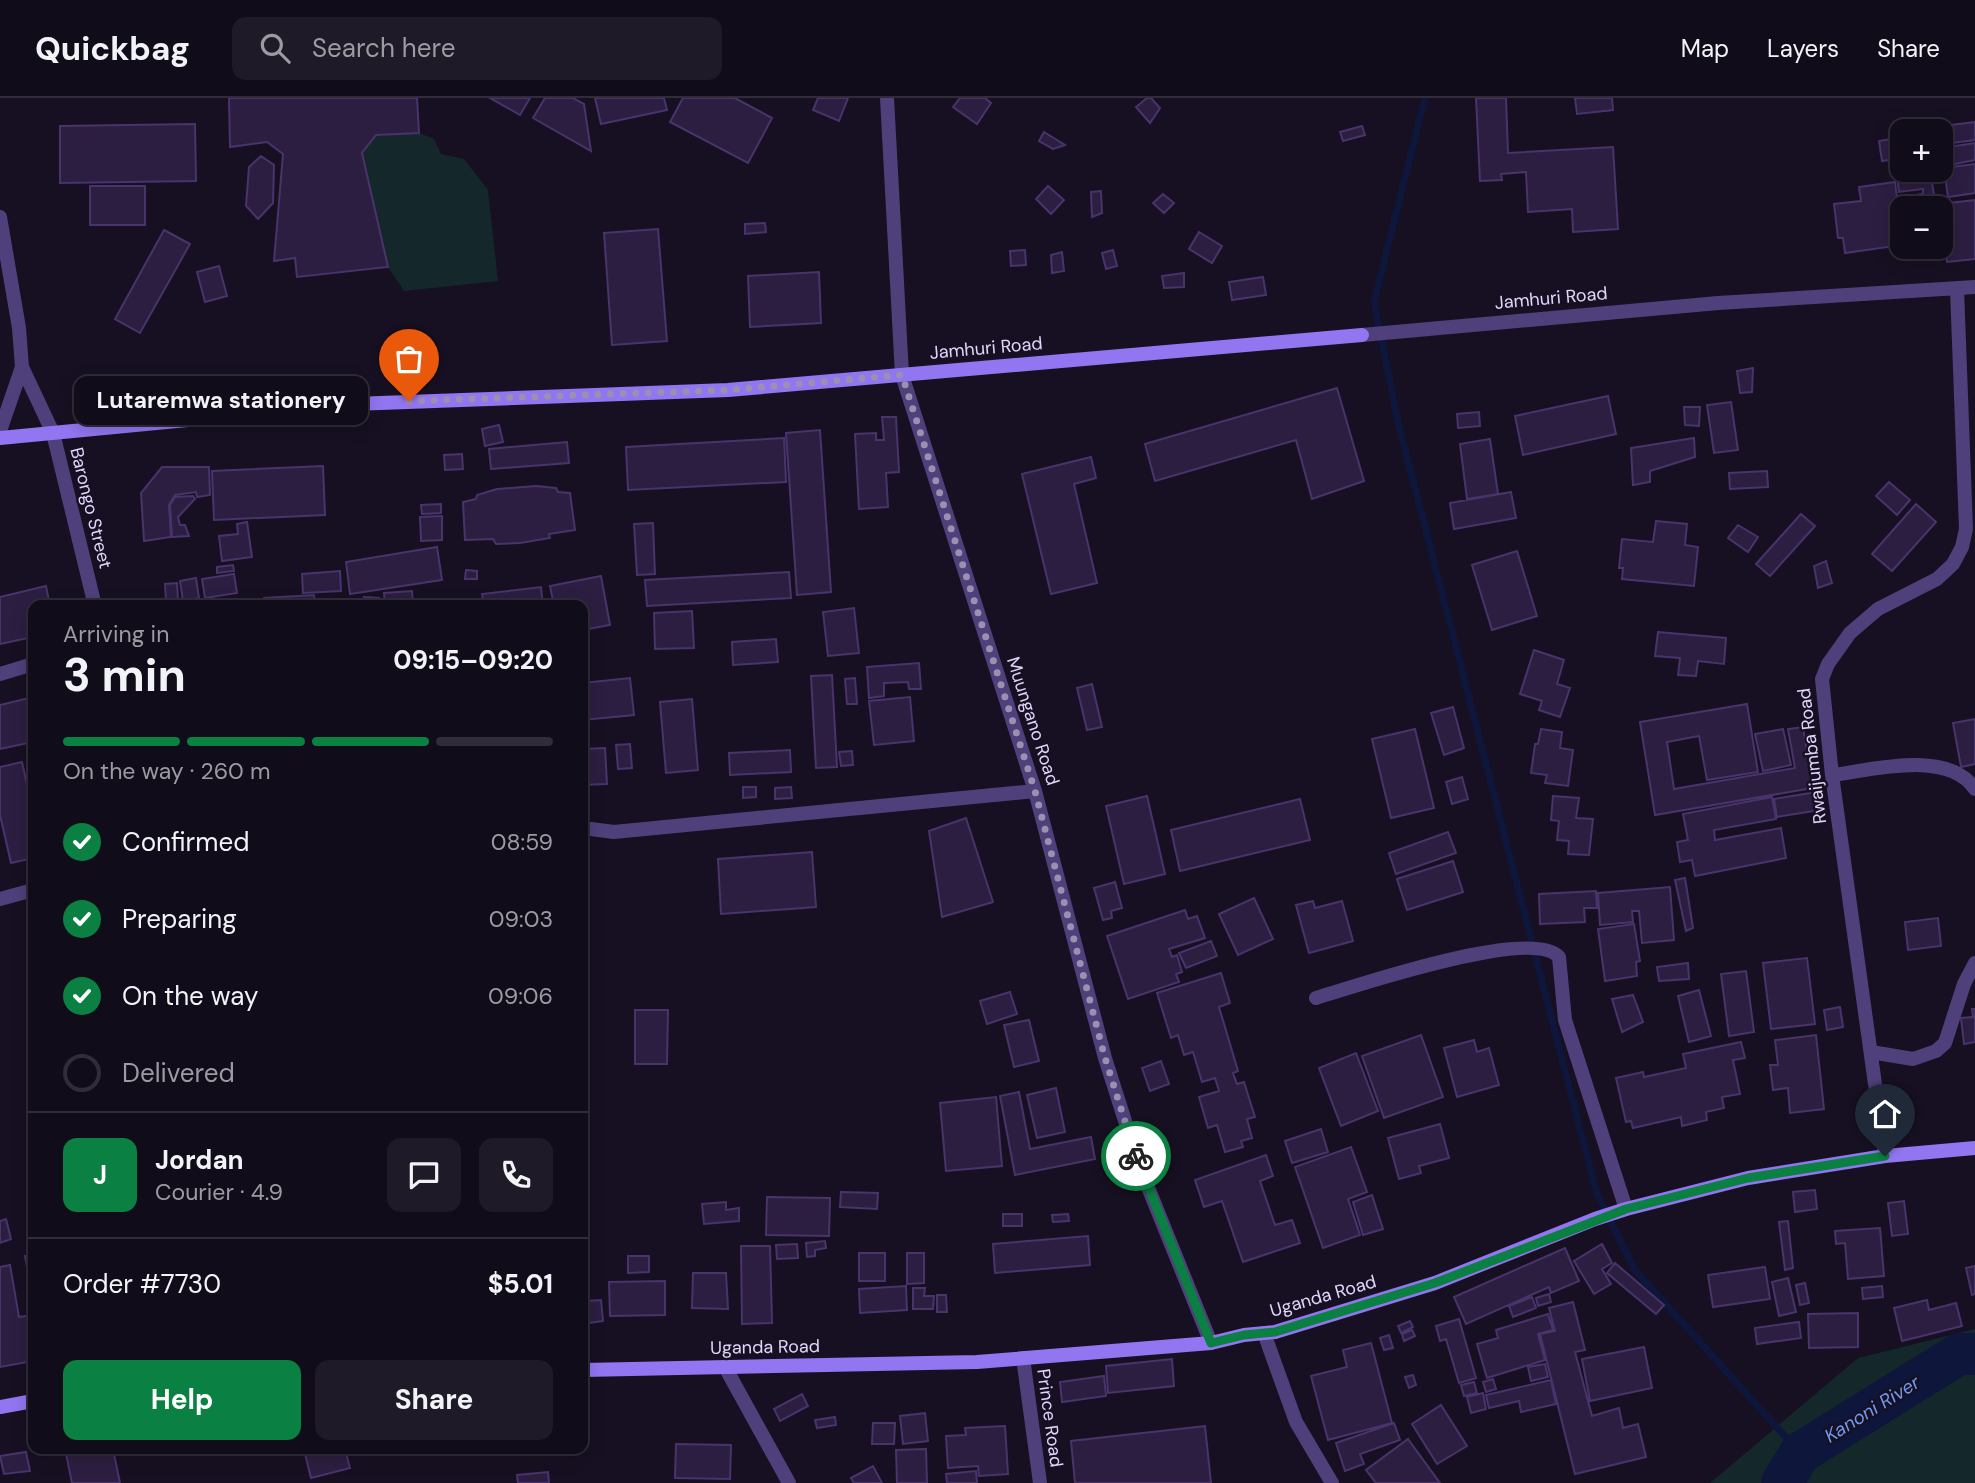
<!DOCTYPE html>
<meta charset="utf-8">
<style>
body{margin:0;font-family:"DM Sans",sans-serif;background:#1e1a27;color:#f1f3f6;height:100vh;display:flex;flex-direction:column;font-size:26px;white-space:nowrap}
*{box-sizing:border-box;margin:0}
p{font-size:23px;color:#9c9ba2}
.icon{flex:none;width:38px;height:38px;fill:none;stroke:currentColor;stroke-width:2;stroke-linecap:round;stroke-linejoin:round}
.map{position:relative;flex:1;overflow:hidden}
.details{position:absolute;left:28px;top:502px;width:560px;height:854px;display:flex;flex-direction:column;background:#110c1a;border-radius:14px;box-shadow:0 4px 18px #0003,0 0 0 2px #302c39}
.details>*{flex:none}
.buttons{position:absolute;left:1890px;top:21px;display:grid;gap:14px}
.buttons a{display:grid;place-items:center;width:63px;height:63px;border-radius:14px;background:#110c1a;box-shadow:0 4px 18px #0003,0 0 0 2px #302c39;font-size:35px}
.pin{position:absolute;display:grid;place-items:center;width:60px;height:60px;color:#fff;margin:-72px -30px;border-radius:50% 50% 50% 0;rotate:-45deg;box-shadow:0 0 7px #0007}
.pin .icon{rotate:45deg}
.courier{position:absolute;display:grid;place-items:center;width:70px;height:70px;margin:-35px;border:5px solid #0b8043;border-radius:50%;background:#fff;color:#222;box-shadow:0 2px 9px #0007}
.bubble{position:absolute;height:49px;border-radius:14px;background:#110c1a;box-shadow:0 4px 18px #0003,0 0 0 2px #302c39;font-size:23px;font-weight:700;line-height:49px;text-align:center}
.summary em{font-style:normal;font-weight:700}
.summary div{display:flex;flex-direction:column-reverse}
.summary{display:flex;align-items:center;justify-content:space-between;height:119px;padding:0 35px}
h1{font-size:46px;font-weight:700;line-height:52px}
.bar{display:grid;grid-template-columns:repeat(4,1fr);gap:10px 7px;align-content:center;height:84px;padding:0 35px}
.bar i{height:9px;border-radius:5px;background:#302c39}
.bar .active{background:#0b8043}
.bar p{grid-column:span 4}
.line{display:flex;align-items:center;gap:18px;padding:0 35px;border-top:2px solid #302c39}
.line div{flex:1}
.round{display:grid;place-items:center;flex:none;width:74px;height:74px;border-radius:14px;background:#1e1a27}
ol{padding:0 35px;list-style:none}
li{display:flex;align-items:center;gap:21px;height:77px}
li p{margin-inline-start:auto}
li .icon{padding:7px;border-radius:50%;background:#0b8043;color:#fff;stroke-width:4}
li:last-child{color:#9c9ba2}
li i{width:38px;height:38px;border:4px solid #302c39;border-radius:50%}
.action{display:flex;gap:14px;margin-top:auto;padding:14px 35px}
.action a{flex:1;height:80px;border-radius:14px;background:#0b8043;color:#fff;font-size:28px;font-weight:700;line-height:80px;text-align:center}
.action a+a{background:#1e1a27;color:#f1f3f6}
header{display:flex;align-items:center;gap:42px;box-sizing:border-box;height:98px;padding:0 35px;background:#110c1a;border-bottom:2px solid #302c39}
header strong{font-size:33px}
nav{display:flex;gap:38px;margin-inline-start:auto;font-size:24px}
.search{width:490px;height:63px;background:#1e1a27;display:flex;align-items:center;gap:18px;box-sizing:border-box;padding:0 24px;border-radius:14px;color:#9c9ba2;font-size:26px}
.map>svg:first-child{display:block}
.green{fill:#14272b}
.lines{fill:none;stroke-linecap:round;stroke-linejoin:round}
.stream{stroke:#0f163c;stroke-width:7}
.river{stroke:#0f163c;stroke-width:42}
.building{fill:#2c1e41;stroke:#49336b;stroke-width:2}
.street{stroke:#4f407c;stroke-width:14}
.secondary{stroke:#9276f1;stroke-width:14}
.done{stroke:#9a90af;stroke-width:7;stroke-dasharray:0 12.6}
.route{stroke:#0b8043;stroke-width:9}
.labels{text-anchor:middle;dominant-baseline:central;stroke-width:5;stroke-linejoin:round;paint-order:stroke}
.street-label{font-size:18px;fill:#e1d5fb;stroke:#171022}
.water-label{font-size:19px;font-style:italic;fill:#6e99f0;stroke:#171022}
</style>
<header>
<strong>Quickbag</strong>
<div class="search"><svg class="icon" aria-label="search" viewBox="0 0 24 24"><circle cx="10" cy="10" r="6"/><path d="M15 15l6 6"/></svg>Search here</div>
<nav><a>Map</a><a>Layers</a><a>Share</a></nav>
</header>
<div class="map">
<svg width="1975" height="1385" viewBox="0 0 1975 1385">
<rect width="100%" height="100%" fill="#171022"/>
<!-- green -->
<path class="green" d="M419 35 434 41 441 56 464 61 488 92 498 183 404 193 388 169 362 55 374 38Z
M1975 1231V1385H1710L1858 1260Z"/>
<g class="lines">
<!-- stream -->
<path class="stream" d="M1425 0 1374 204 1398 324 1596 1093 1634 1171 1800 1355"/>
<!-- river -->
<path class="river" d="M1782 1385 1800 1355 1959 1256H1975"/>
</g>
<!-- building -->
<path class="building" d="M229 0H417L419 35 376 37 362 55 388 169 297 179 295 160 274 163 283 56 267 44 230 49Z
M490 0H530L520 17Z
M545 0H573L584 6 591 53 533 20Z
M595 0H664L667 12 601 26Z
M683 0H735L772 20 748 65 670 24Z
M818 0H848L839 23 813 12Z
M960 0H985L991 5 977 26 953 9Z
M1147 0H1151L1160 10 1150 25 1136 9Z
M1476 0H1506L1508 55 1613 49 1618 131 1573 134 1572 111 1528 114 1526 74 1501 76 1502 82 1480 83Z
M1575 0H1612L1613 12 1577 16Z
M1975 24V42L1944 46 1943 28Z
M195 26 196 83 60 85V28Z
M1362 28 1365 37 1343 43 1340 34Z
M1044 34 1065 47 1053 51 1039 43Z
M1902 39V60L1882 63 1879 43Z
M1975 45V62L1945 68 1942 50Z
M261 58 274 67 273 105 258 121 246 108 249 69Z
M1975 66V95L1948 99 1944 70Z
M1902 70 1930 72 1934 97 1923 98V91L1899 94 1896 71Z
M1895 84 1897 100 1922 96 1924 110H1902V147L1845 155 1843 140H1838L1834 106 1861 103 1859 89Z
M90 88H145V127H90Z
M1048 88 1064 102 1051 116 1036 101Z
M1101 93 1102 115 1092 119 1091 94Z
M1163 96 1174 105 1164 115 1153 105Z
M1975 102V161L1947 164 1941 106Z
M765 125 766 134 745 136V126Z
M658 131 667 243 612 247 604 135Z
M164 132 190 146 140 235 115 221Z
M1199 134 1222 148 1212 165 1189 151Z
M1025 152 1026 167 1011 168 1010 153Z
M1113 152 1117 168 1106 171 1102 155Z
M1062 154 1064 173 1052 175 1051 157Z
M219 168 227 198 205 204 197 174Z
M819 174 821 225 750 229 748 178Z
M1184 175V189L1164 190 1162 178Z
M1263 179 1266 197 1232 202 1229 184Z
M1753 270 1752 294 1740 295 1737 273Z
M1337 290 1364 383 1312 401 1296 342 1155 383 1145 346Z
M1608 298 1616 336 1523 357 1515 318Z
M1731 304 1738 352 1714 355 1707 307Z
M1684 309H1700L1699 328 1685 327Z
M1479 314 1480 328 1458 330 1457 316Z
M882 319H896L899 374 886 375 888 409 859 411 855 336 876 335V342H884Z
M499 327 503 344 485 348 482 331Z
M820 332 831 494 797 497 786 335Z
M784 340 786 384 628 392 626 349Z
M1694 340 1695 359 1650 373V384L1633 387 1631 350Z
M1490 341 1498 396 1467 401 1460 346Z
M567 344 569 365 491 371 489 351Z
M462 356 463 371 445 372 444 357Z
M1091 359 1096 380 1074 386 1097 485 1051 496 1022 376Z
M323 368 325 417 214 422 212 373Z
M162 369H209L210 397 197 399 196 394 175 397 169 407 171 439 144 443 141 395Z
M1767 373 1768 389 1730 391 1729 375Z
M1889 384 1910 402 1897 417 1876 398Z
M536 388 556 390 558 394 570 395 575 432 549 436 550 440 520 445 496 446 493 441 465 442 463 404 476 401 477 397 497 391Z
M1511 394 1516 420 1454 431 1450 405Z
M193 398 195 401 178 419 180 427H185L189 438 172 439 170 407 175 399Z
M441 406V415L422 416 421 407Z
M1916 406 1936 424 1892 473 1872 456Z
M1801 416 1815 428 1770 478 1756 466Z
M442 418V442L421 443 420 419Z
M1656 423 1687 426 1685 447 1698 449 1694 488 1622 481 1623 470H1619L1622 441 1653 444Z
M247 424 252 459 222 463 219 438 238 436 237 426Z
M653 425 655 476 637 477 634 426Z
M1738 427 1758 439 1748 454 1728 440Z
M437 449 442 482 350 496 346 464Z
M1517 453 1537 518 1492 532 1472 467Z
M1826 463 1832 485 1818 490 1814 468Z
M233 467 234 473 217 475V469Z
M466 472 477 473V481H465Z
M340 473 341 493 303 495 302 476Z
M789 474 791 500 647 508 645 482Z
M234 476 237 495 205 500 202 481Z
M601 478 610 527 583 532V508H554L550 488Z
M196 480 199 500 183 503 180 483Z
M177 485 178 503 166 504 165 486Z
M46 488 50 508H33V539L0 546V499Z
M541 489 543 508H484L482 496Z
M412 493 413 506 385 508 384 495Z
M314 497 315 506 320 508H265L264 500Z
M364 499 379 500V508H364Z
M854 510 859 555 828 558 823 514Z
M692 513 694 550 655 551 654 515Z
M1658 534 1726 540 1724 566 1698 563 1696 578 1678 577 1680 560 1655 558Z
M776 541 778 564 733 567 732 544Z
M1534 552 1564 562 1557 586 1570 590 1560 619 1539 612 1542 603 1520 596Z
M919 565 921 591H909L908 584 884 585V598L869 600 867 569Z
M832 577 837 669 816 670 811 578Z
M630 580 634 617 583 622V585Z
M855 580 857 606H847L845 581Z
M1092 586 1102 629 1087 632 1077 590Z
M33 599V644L0 651V607Z
M910 599 914 643 874 647 869 603Z
M692 601 698 672 666 675 660 604Z
M1747 606 1758 674 1707 682 1699 638 1667 644 1674 691 1795 670 1788 631 1803 629 1813 690 1655 717 1640 624Z
M1453 609 1464 650 1444 657 1431 615Z
M1975 621V666L1961 669 1953 625Z
M1415 631 1434 710 1391 720 1372 641Z
M1541 631 1562 634 1560 650 1573 652 1568 688 1545 685 1547 677 1531 675 1535 646H1538Z
M1783 631 1791 667 1763 673 1755 636Z
M630 646 632 670 618 671 616 647Z
M605 650 607 686 583 687V651Z
M790 652 791 674 730 677 729 655Z
M852 653 853 667 841 668 839 654Z
M22 664 33 713V760L11 765 0 717V669Z
M1462 679 1468 701 1452 706 1446 684Z
M743 689H756V699L743 700Z
M791 689 792 700 775 701V690Z
M1817 694 1820 712 1777 719 1774 701Z
M1147 698 1165 776 1124 786 1106 708Z
M1553 698 1579 700 1576 720 1593 721 1589 757 1568 756 1569 743 1557 742 1559 723 1551 722Z
M1772 699 1776 721 1714 732 1715 742 1781 730 1786 760 1695 778 1692 762 1680 764 1677 744 1688 742 1683 716Z
M1300 701 1310 742 1180 773 1171 732Z
M966 720 993 804 942 819 929 733Z
M1448 734 1456 755 1396 776 1389 755Z
M812 754 816 809 721 816 718 761Z
M1453 763 1463 794 1407 812 1397 781Z
M1685 780 1693 830 1686 833 1675 782Z
M1115 784 1122 810 1111 813 1112 820 1103 822 1094 790Z
M1670 789 1674 842 1642 845 1639 813H1632L1633 824 1600 827 1598 795Z
M1596 793 1597 810H1584L1585 824 1540 826 1539 796Z
M1254 800 1273 841 1238 857 1219 816Z
M1313 803 1315 810 1342 803 1353 843 1309 855 1296 807Z
M1185 812 1188 821 1197 818 1205 840 1169 851 1172 859 1177 857 1182 874 1176 876 1179 884 1128 901 1107 838Z
M1938 820 1941 848 1908 852 1905 824Z
M1634 826 1640 863 1636 864 1637 878 1605 883 1598 831Z
M1211 843 1217 858 1186 870 1179 855Z
M1807 860 1815 926 1771 931 1763 865Z
M1688 865 1689 881 1659 883 1657 869Z
M1746 873 1754 934 1729 938 1721 876Z
M1221 875 1230 905 1219 909 1238 973 1233 975 1237 986 1244 984 1255 1019 1247 1021 1252 1040 1241 1043 1243 1049 1225 1054 1217 1027 1208 1030 1199 999 1219 993 1215 980 1202 984 1193 954 1184 957 1178 937 1171 940 1157 895Z
M1699 892 1711 938 1689 944 1678 898Z
M1010 894 1017 916 987 926 980 903Z
M1633 897 1643 924 1622 934 1612 901Z
M1840 909 1843 929 1827 932 1824 912Z
M1972 911H1975V944L1964 946 1961 920 1973 919Z
M635 912H668L667 966H635Z
M1029 922 1039 963 1014 969 1004 927Z
M1421 937 1443 999 1384 1020 1362 958Z
M1816 937 1824 1011 1790 1015 1788 990 1773 992 1770 967H1778L1775 942Z
M1474 942 1477 954 1489 950 1499 987 1457 999 1444 950Z
M1741 944 1745 960 1733 962 1740 996 1722 999 1724 1010 1706 1014 1707 1022 1682 1028 1681 1019 1633 1030 1631 1023 1626 1024 1616 980 1643 974 1644 979 1686 970 1683 956Z
M1356 955 1378 1013 1341 1028 1319 970Z
M1161 963 1169 986 1150 993 1142 970Z
M1056 990 1065 1034 1037 1040 1027 997Z
M1019 994 1030 1051 1091 1039 1095 1061 1015 1077 1000 998Z
M996 999 1002 1068 946 1073 940 1005Z
M1440 1026 1449 1060 1419 1068 1421 1075 1399 1081 1388 1040Z
M1321 1031 1328 1054 1292 1065 1285 1043Z
M1351 1049 1367 1094 1348 1101 1360 1137 1323 1150 1295 1069Z
M1266 1057 1273 1078 1260 1083 1275 1127 1292 1122 1300 1145 1243 1164 1222 1103 1204 1109 1195 1082Z
M1815 1092 1817 1111 1795 1114 1793 1094Z
M841 1094 878 1095 877 1111 840 1109Z
M1372 1097 1383 1131 1363 1137 1353 1104Z
M767 1099 830 1100 829 1138 766 1137Z
M1904 1103 1908 1136 1892 1138 1888 1105Z
M726 1104V1112L739 1110V1123L704 1126 702 1106Z
M1003 1116H1022V1128H1003Z
M1068 1116 1069 1123 1053 1124 1052 1117Z
M6 1121 11 1141 0 1145V1123Z
M1788 1123 1793 1170 1785 1172 1779 1124Z
M1880 1130 1884 1178 1848 1181 1845 1145 1836 1146 1835 1133Z
M1088 1138 1090 1167 995 1175 993 1146Z
M825 1143 826 1150 815 1152V1158L807 1159 806 1145Z
M797 1146 798 1160 777 1161 776 1147Z
M1602 1146 1612 1165 1602 1171 1611 1186 1594 1196 1574 1163Z
M741 1148H770L772 1225 742 1226Z
M1565 1150 1579 1183 1551 1195 1549 1189 1466 1226 1454 1199Z
M859 1155H885V1183H859Z
M907 1155H924V1185L907 1186Z
M33 1156V1180L29 1181 25 1158Z
M628 1158H649V1174L628 1175Z
M1615 1165 1664 1207 1656 1216 1607 1175Z
M10 1167 19 1219 33 1217V1263L0 1269V1169Z
M1975 1168V1196L1972 1197 1966 1170Z
M1765 1169 1770 1201 1713 1209 1708 1177Z
M693 1175H726L728 1211 692 1210Z
M1788 1180 1796 1214 1779 1218 1772 1184Z
M665 1183V1217L610 1218 609 1184Z
M1805 1185 1809 1205 1800 1207 1796 1187Z
M906 1188 907 1212 860 1215 859 1191Z
M1882 1188 1883 1199 1863 1201 1862 1190Z
M913 1190H925L924 1198H934L933 1211H913Z
M1549 1196 1551 1204 1538 1208 1536 1200Z
M937 1197H946L947 1214H937Z
M1532 1199 1536 1210 1513 1219 1509 1208Z
M601 1202 603 1223 589 1225 587 1203Z
M1927 1202 1929 1212 1956 1205 1962 1228 1902 1243 1894 1210Z
M1573 1204 1585 1252 1575 1254 1592 1318 1619 1310 1623 1330 1638 1326 1646 1359 1575 1376 1540 1236 1555 1233 1549 1210Z
M1858 1215V1249L1809 1250 1808 1216Z
M1548 1216 1553 1232 1538 1236 1545 1262 1487 1280 1477 1246 1498 1240 1496 1232Z
M1459 1221 1476 1280 1459 1285 1446 1241 1440 1243 1436 1228Z
M1410 1223 1413 1229 1401 1235 1398 1228Z
M1799 1224 1801 1240 1757 1246 1755 1230Z
M1412 1232 1415 1238 1404 1243 1402 1236Z
M1389 1237 1393 1250 1384 1252 1380 1240Z
M1371 1245 1392 1325 1328 1342 1311 1278 1347 1269 1343 1252Z
M1644 1249 1652 1290 1590 1303 1582 1261Z
M1172 1261 1174 1288 1108 1295 1106 1268Z
M1545 1266 1548 1279 1531 1283 1528 1269Z
M1413 1277 1416 1287 1409 1290 1405 1279Z
M1104 1278 1106 1298 1062 1304 1060 1284Z
M1493 1281 1496 1291 1486 1294 1483 1284Z
M1551 1282 1556 1306 1521 1314 1519 1303 1489 1310 1486 1297Z
M1474 1284 1477 1295 1464 1298 1461 1287Z
M1483 1295 1486 1311 1471 1315 1467 1299Z
M802 1296 808 1308 780 1323 774 1311Z
M1441 1307 1467 1348 1437 1366 1412 1326Z
M925 1315 928 1343 903 1346 900 1318Z
M835 1319 836 1327 817 1330 815 1322Z
M873 1325H895L894 1346H872Z
M1394 1325 1400 1342 1360 1356 1364 1366 1345 1373 1336 1345Z
M1005 1328 1008 1376 979 1378 978 1368 948 1370 946 1338 966 1337 965 1330Z
M1205 1328 1211 1385H1075L1071 1343Z
M1408 1341 1440 1385H1376L1366 1372Z
M676 1346 731 1347 730 1381 675 1380Z
M65 1351H113L120 1385H72Z
M324 1351H345L350 1370 311 1380 305 1356Z
M926 1351 927 1385H897L896 1352Z
M26 1354 30 1373 4 1376 0 1358Z
M873 1368 882 1385H854L851 1380Z
M976 1373 977 1385H947L946 1376Z
M548 1374 549 1385H518L517 1377Z"/>
<g class="lines">
<!-- street -->
<path class="street" d="M887 0 902 277 1035 693 1105 960 1139 1067 1211 1245
M0 119 19 230 22 269 53 335 95 508
M1362 237 1718 205 1975 189
M0 333 22 269
M0 576 33 566
M1832 677C1873 672 1948 651 1975 691
M583 730 614 734 1035 693
M0 801 33 792
M1316 900C1356 888 1532 828 1559 859L1565 922 1626 1111
M1871 954 1913 961 1936 953 1945 945 1964 886 1975 865
M1885 1058 1832 677 1822 581 1828 566 1850 535 1878 511 1937 481 1953 466 1962 449 1966 431 1957 191
M1264 1235 1296 1324 1332 1385
M1023 1260 1040 1385
M725 1269 789 1385"/>
<!-- secondary -->
<path class="secondary" d="M0 340 353 306 728 292 1362 237
M583 1272 977 1264 1211 1245 1244 1237 1275 1234 1435 1185 1595 1121 1626 1111 1748 1080 1885 1058 1975 1050
M0 1309 33 1303"/>
</g>
<g class="lines">
<!-- done -->
<path class="done" d="M409 303 728 292 902 277 1035 693 1105 960 1136 1058"/>
<!-- route -->
<path class="route" d="M1136 1058 1211 1245 1244 1237 1275 1234 1435 1185 1626 1111 1748 1080 1885 1058"/>
</g>
<g class="labels">
<!-- street labels -->
<g class="street-label">
<text transform="translate(1551 200) rotate(-5)">Jamhuri Road</text>
<text transform="translate(986 250) rotate(-5)">Jamhuri Road</text>
<text transform="translate(91 410) rotate(76)">Barongo Street</text>
<text transform="translate(1033 623) rotate(72)">Muungano Road</text>
<text transform="translate(1812 658) rotate(-97)">Rwaijumba Road</text>
<text transform="translate(1323 1198) rotate(-16)">Uganda Road</text>
<text transform="translate(765 1249) rotate(-1)">Uganda Road</text>
<text transform="translate(1050 1320) rotate(82)">Prince Road</text>
</g>
<!-- water labels -->
<g class="water-label">
<text transform="translate(1872 1311) rotate(-32)">Kanoni River</text>
</g>
</g>
</svg>
<div class="buttons">
<a>+</a>
<a>−</a>
</div>
<div class="pin" style="left:409px;top:303px;background:#ea580c"><svg class="icon" aria-label="bag" viewBox="0 0 24 24"><path d="M5 8h14l-1 12H6zM9 8a3 3 0 0 1 6 0"/></svg></div>
<div class="pin" style="left:1885px;top:1058px;background:#1f2937"><svg class="icon" aria-label="home" viewBox="0 0 24 24"><path d="M3 11l9-7 9 7M6 9v11h12V9"/></svg></div>
<div class="courier" style="left:1136px;top:1058px"><svg class="icon" aria-label="bike" viewBox="0 0 24 24"><circle cx="6" cy="16" r="4"/><circle cx="18" cy="16" r="4"/><path d="M6 16l4-8h5l3 8M10 8l3 8H6M13 5h3"/></svg></div>
<div class="bubble" style="left:74px;top:278px;width:294px">Lutaremwa stationery</div>
<section class="details">
<div class="summary"><div><h1>3 min</h1><p>Arriving in</p></div><em>09:15–09:20</em></div>
<div class="bar"><i class="active"></i><i class="active"></i><i class="active"></i><i></i><p>On the way · 260 m</p></div>
<ol>
<li><svg class="icon" aria-label="check" viewBox="0 0 24 24"><path d="M5 12l5 5 9-10"/></svg>Confirmed<p>08:59</p></li>
<li><svg class="icon" aria-label="check" viewBox="0 0 24 24"><path d="M5 12l5 5 9-10"/></svg>Preparing<p>09:03</p></li>
<li><svg class="icon" aria-label="check" viewBox="0 0 24 24"><path d="M5 12l5 5 9-10"/></svg>On the way<p>09:06</p></li>
<li><i></i>Delivered</li>
</ol>
<div class="line" style="height:126px"><b class="round" style="background:#0b8043;color:#fff">J</b><div><b>Jordan</b><p>Courier · 4.9</p></div><a class="round"><svg class="icon" aria-label="chat" viewBox="0 0 24 24"><path d="M4 5h16v11H9l-5 4z"/></svg></a><a class="round"><svg class="icon" aria-label="phone" viewBox="0 0 24 24"><path d="M5 4h4l2 5-3 2q2 4 5 5l2-3 5 2v4C11 20 4 13 5 4z"/></svg></a></div>
<div class="line" style="height:91px"><div>Order #7730</div><b>$5.01</b></div>
<div class="action"><a>Help</a><a>Share</a></div>
</section>
</div>
